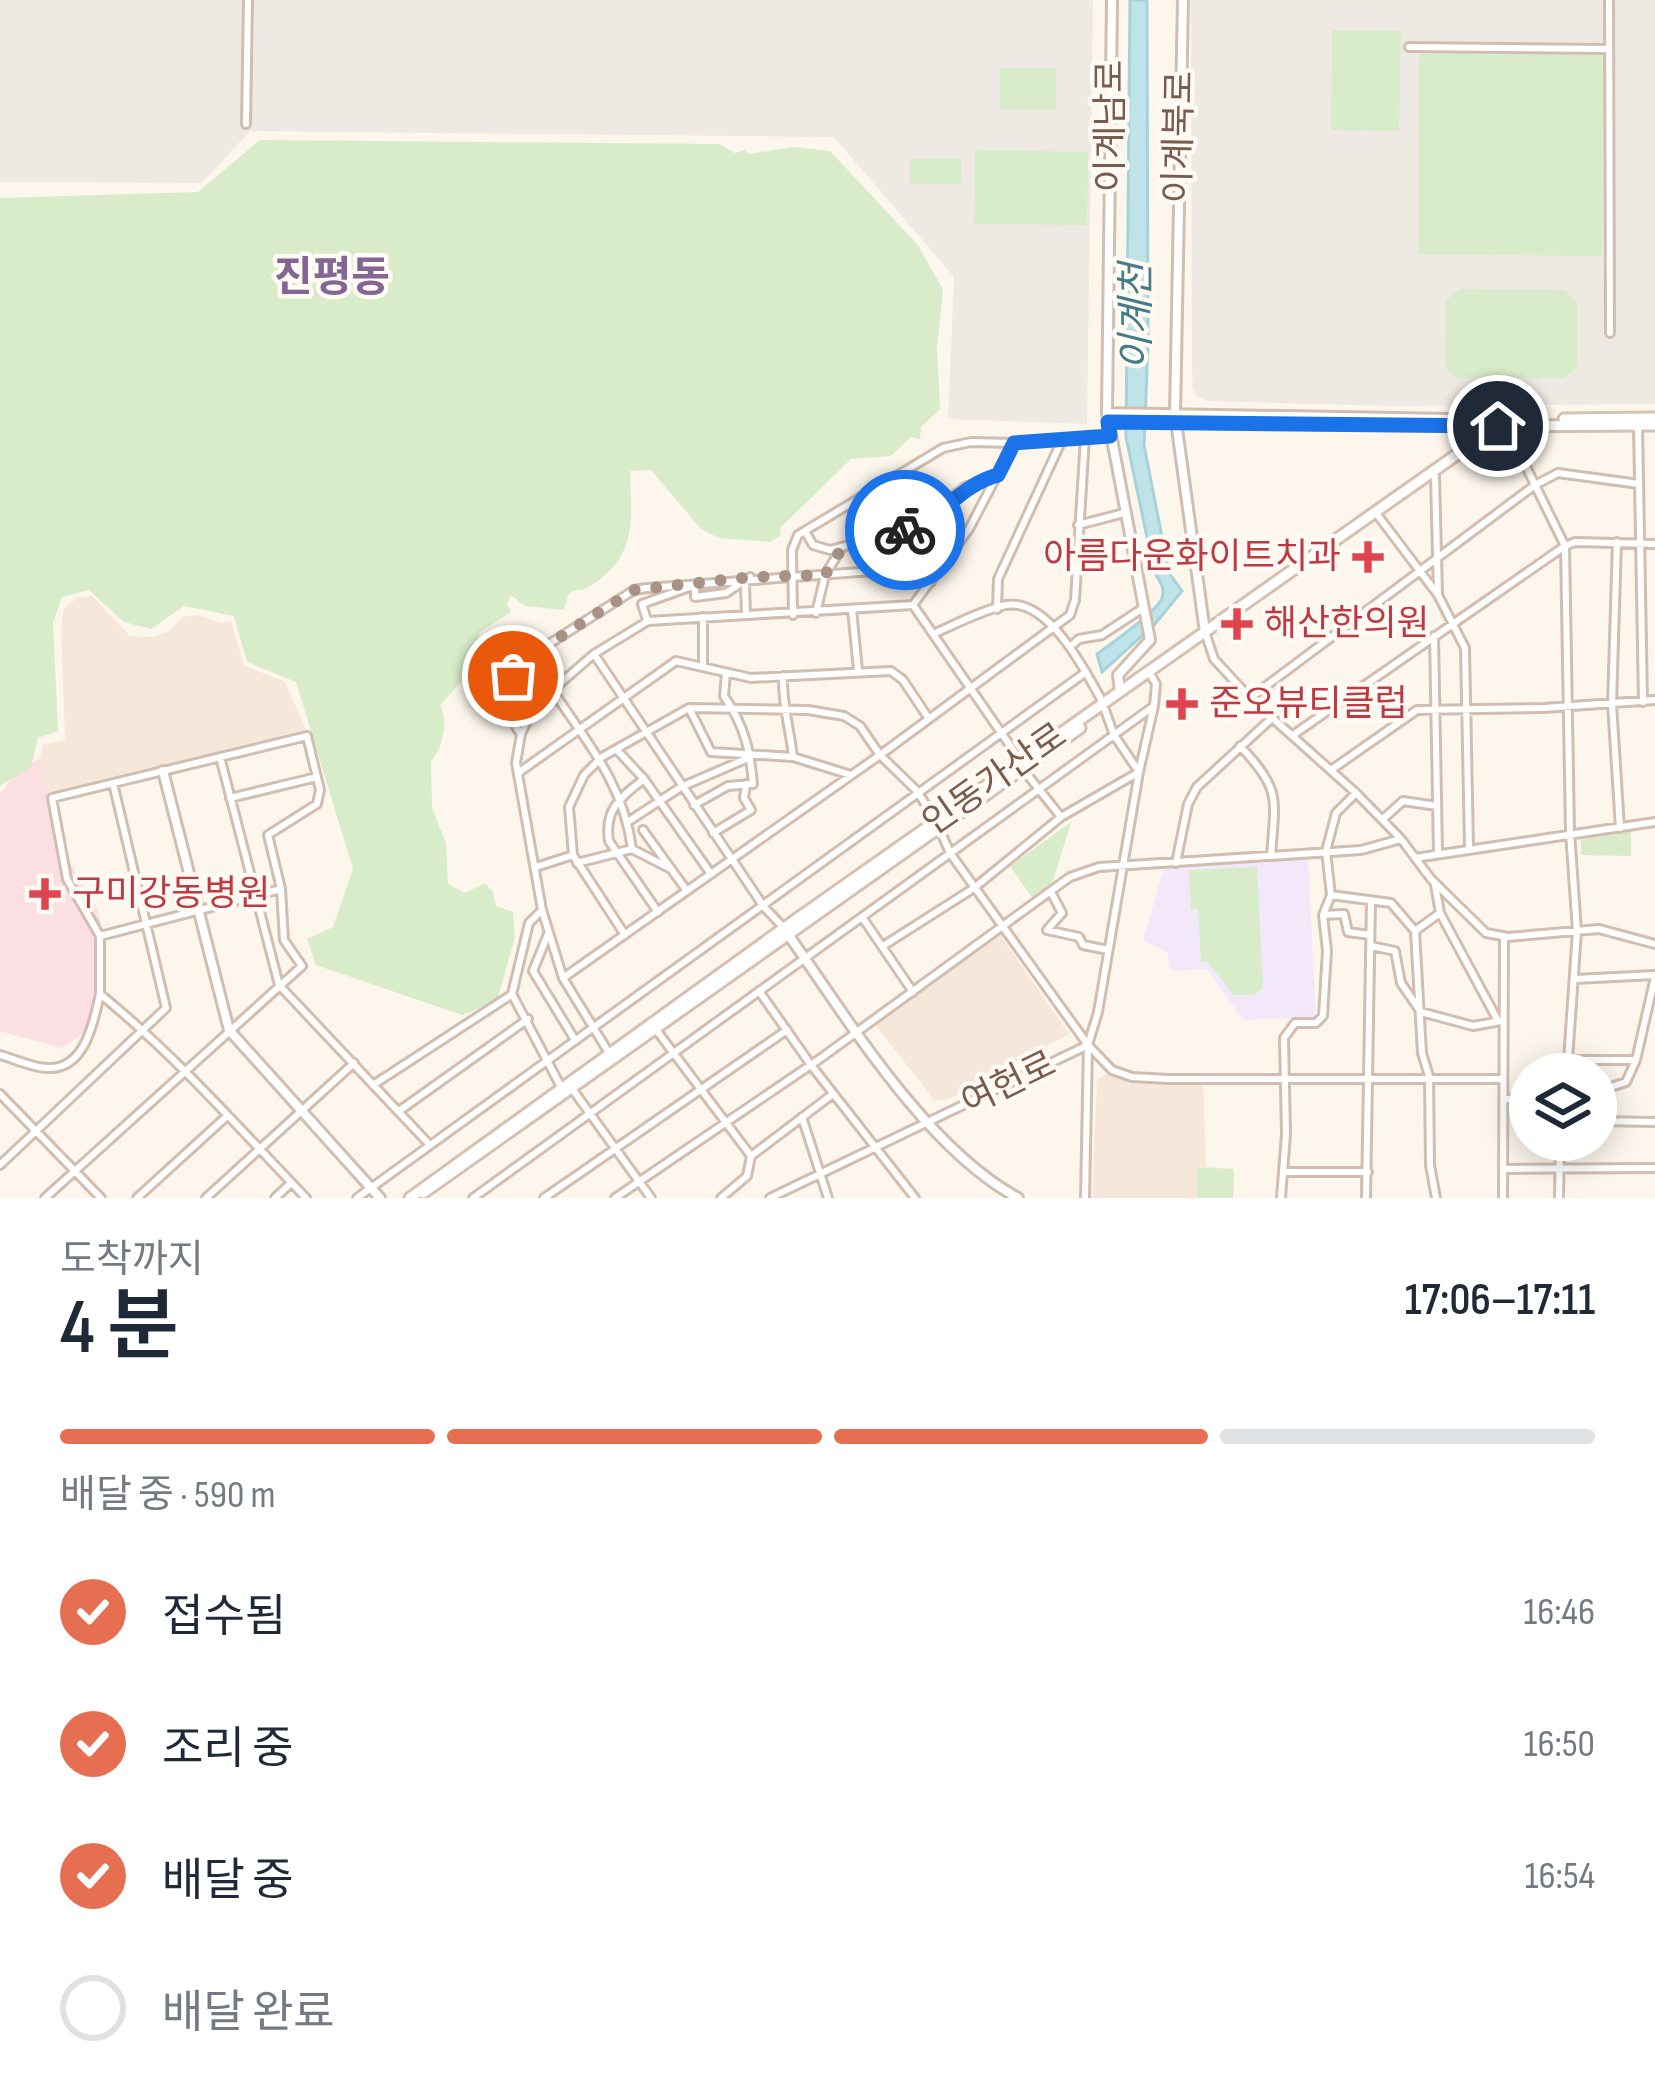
<!DOCTYPE html>
<html lang="ko">
<meta charset="utf-8">
<style>
body{margin:0;font-family:"Sofia Sans Condensed","Noto Sans KR",sans-serif;background:#f2f2f3;color:#1f2937;height:100vh;display:flex;flex-direction:column;font-size:45px;white-space:nowrap}
*{box-sizing:border-box;margin:0}
p{font-size:39px;color:#747a83}
.icon{flex:none;width:66px;height:66px;fill:none;stroke:currentColor;stroke-width:2;stroke-linecap:round;stroke-linejoin:round}
.map{position:relative;height:1198px;overflow:hidden}
.drawer{display:flex;flex-direction:column;background:#fff;flex:1}
.drawer>*{flex:none}
.tools{position:absolute;left:1509px;top:1053px;display:grid;gap:24px}
.tools a{display:grid;place-items:center;width:108px;height:108px;border-radius:50%;background:#fff;box-shadow:0 6px 30px #0003;font-size:60px}
.pin{position:absolute;display:grid;place-items:center;width:102px;height:102px;color:#fff;margin:-51px;border:6px solid #fff;border-radius:50%;box-shadow:0 3px 12px #0007}
.courier{position:absolute;display:grid;place-items:center;width:120px;height:120px;margin:-60px;border:9px solid #1a73e8;border-radius:50%;background:#fff;color:#222;box-shadow:0 3px 15px #0007}
.overview em{font-style:normal;font-weight:600}
.overview div{display:flex;flex-direction:column-reverse}
.overview{display:flex;align-items:center;justify-content:space-between;height:204px;padding:0 60px}
h1{font-size:78px;font-weight:600;line-height:90px}
.bar{display:grid;grid-template-columns:repeat(4,1fr);gap:18px 12px;align-content:center;height:144px;padding:0 60px}
.bar i{height:15px;border-radius:9px;background:#e0e1e3}
.bar .selected{background:#e76f51}
.bar p{grid-column:span 4}
ol{padding:0 60px;list-style:none}
li{display:flex;align-items:center;gap:36px;height:132px}
li p{margin-inline-start:auto}
li .icon{padding:12px;border-radius:50%;background:#e76f51;color:#fff;stroke-width:4}
li:last-child{color:#747a83}
li i{width:66px;height:66px;border:6px solid #e0e1e3;border-radius:50%}
.map>svg:first-child{display:block}
.residential{fill:#f5e8da}
.industrial{fill:#efe9e4}
.education{fill:#f3e8fa}
.medical{fill:#fbdfe3}
.green{fill:#d8ecc9}
.water{fill:#bfe3e8;stroke:#a5d3da;stroke-width:3}
.lines{fill:none;stroke-linecap:round;stroke-linejoin:round}
.minor-casing{stroke:#d1beb0;stroke-width:12}
.tertiary-casing{stroke:#d1beb0;stroke-width:14}
.secondary-casing{stroke:#d6c0b0;stroke-width:15}
.minor{stroke:#fff;stroke-width:6}
.tertiary{stroke:#fff;stroke-width:8}
.secondary{stroke:#fff;stroke-width:9}
.done{stroke:#a89285;stroke-width:12;stroke-dasharray:0 21.6}
.route{stroke:#1a73e8;stroke-width:15}
.health-dot{fill:#e0444e;stroke:#fffaf3;stroke-width:4.5}
.labels{text-anchor:middle;dominant-baseline:central;stroke-width:9;stroke-linejoin:round;paint-order:stroke}
.street-label{font-size:36px;fill:#7a5c4d;stroke:#fffaf3}
.health-label{font-size:36px;fill:#be3a42;stroke:#fffaf3;text-anchor:start}
.water-label{font-size:39px;font-style:italic;fill:#437c86;stroke:#fffaf3}
.quarter-label{font-size:42px;font-weight:bold;fill:#846695;stroke:#fffaf3}
</style>
<div class="map">
<svg width="1655" height="1198" viewBox="0 0 1655 1198">
<rect width="100%" height="100%" fill="#fdf6ec"/>
<!-- residential -->
<path class="residential" d="M92 596 130 636 153 637 171 630 182 617 197 615 222 623 231 621 244 665 285 682 306 730 40 797 42 745 65 740 61 626 64 608 77 598Z
M996 929 1069 1034 949 1099 935 1101 870 1018Z
M1108 1074 1203 1079 1206 1167 1234 1169 1233 1198H1092L1097 1079Z"/>
<!-- industrial -->
<path class="industrial" d="M0 0H1093L1087 424 948 419 954 277 834 137 250 131 202 183 0 182Z
M1191 0H1655V404L1391 406 1208 401 1198 397 1193 389 1192 370Z"/>
<!-- education -->
<path class="education" d="M1308 859 1316 1017 1243 1020 1207 969 1171 971 1167 952 1143 940 1164 868Z"/>
<!-- medical -->
<path class="medical" d="M41 758 56 830V849L70 863 96 905 102 927 96 1007 85 1032 62 1048 0 1031V794L19 768Z"/>
<!-- green -->
<path class="green" d="M1332 30 1401 31 1399 131 1331 130Z
M1419 54 1603 55 1602 256 1418 254Z
M1000 68H1056V109H1000Z
M260 140 719 144 735 153 744 150 749 154 793 147 830 151 918 245 943 290 937 348 940 409 921 427 920 439 911 437 891 456 851 459 780 528 781 535 770 542 719 538 701 529 651 470 630 471C631 518 639 554 592 585 579 594 580 586 568 594L564 610 525 606 511 595 507 604 511 612 480 632 463 680 440 705C449 722 443 747 431 762L432 808 446 843 448 884 465 893 485 883 493 892 496 906 513 912 515 937 497 1001 462 1015 316 965 307 939 333 927 353 869 296 682 247 662 234 616 184 606 151 629 124 622 89 590 62 597 53 623 58 731 38 738 31 767 0 786V198L198 192Z
M975 150 1088 152 1087 225 974 224Z
M910 159H961L962 184H910Z
M1460 289 1565 290 1577 303V366L1565 378H1456L1445 365 1446 300Z
M1631 820V856L1581 855 1580 828Z
M1071 822 1051 887 1033 899 1010 866Z
M1257 867 1263 988 1254 995H1233L1208 962H1201L1198 909H1191L1189 870Z
M1197 1168 1234 1169 1233 1198H1197Z"/>
<!-- water -->
<path class="water" d="M1130 0H1147L1148 346 1144 445 1169 573 1182 591 1155 624 1102 672 1097 654C1108 646 1158 611 1162 598 1166 587 1158 580 1154 571L1126 437Z"/>
<g class="lines">
<!-- minor casing -->
<g class="minor-casing">
<path id="minor" d="M1609 0 1610 333
M1409 47 1609 49
M246 124 248 0
M1638 425 1643 702
M1506 426 1565 546 1570 832 1577 931 1567 1074
M1435 477 1438 594
M1379 517 1438 595 1465 648 1469 847
M1078 525 1124 513
M805 531 813 545 830 550 914 528 965 487 998 475
M1617 542 1612 704 1620 828
M900 572 913 530
M745 584 746 615
M913 605 1020 760
M997 609 998 579 1062 440
M852 610 858 670
M816 613 825 575 841 549
M793 615 792 550 798 535 943 448 971 442 1014 443
M647 620 642 604 695 585V597L726 593 750 577
M1205 632 1214 659 1250 698 1356 793 1401 839 1431 879 1486 933 1508 937 1599 929 1655 944
M933 634C956 624 982 610 1006 605 1049 598 1086 672 1103 703
M1434 636 1438 853
M1070 647 1079 639 1102 635 1143 608
M594 654 764 907 783 927
M532 657C569 724 622 770 632 849L671 869
M703 667V617
M783 676C782 703 790 730 793 757
M1250 698 1535 485 1558 473 1639 484
M689 708 711 752 793 757 851 775
M521 734C504 715 509 685 519 663L634 590 647 588 886 570 931 582
M1293 735 1565 546 1575 542 1655 544
M1240 746C1282 790 1275 799 1271 856
M617 750 644 779 711 874
M220 757 279 985 428 1143
M1022 768 1061 817
M1331 770 1417 710 1544 708 1655 700
M518 773 676 661 751 678 891 671 903 680 927 716
M644 779C621 797 604 809 609 841L658 912
M230 798 317 777
M694 805 728 786 753 784C750 749 744 725 724 696L726 673
M1383 819 1403 801 1437 806
M629 821 681 787 748 758
M643 830 687 891
M713 833 751 810 744 798 746 784
M1415 858 1655 822
M577 863 632 849
M1176 863 1188 804 1197 787 1271 719
M536 867 573 855
M1435 885 1440 913 1497 1019
M1051 892 1062 913 1047 930 1079 937 1083 945 1108 950
M1331 895 1391 903 1415 931
M542 910 529 923 512 994 561 1087
M1323 915 1344 914 1348 932 1370 935
M862 917 913 992
M548 934 533 971 575 1040
M625 935 573 855 569 807 584 775 602 757 689 708 808 710 844 716 860 726 880 755 917 791 936 821 950 853 1088 1045 1112 1070 1132 1077 1169 1079H1503
M100 936 281 889
M883 946 974 888 1061 817 1139 772 1114 735 1105 710
M1371 946 1395 951 1401 983 1421 1012 1473 1026 1501 1021
M563 978 880 755 1070 615 1075 600 1085 437
M1575 979 1655 975
M759 991 811 1065 915 1198
M657 1031 751 1156 747 1176 721 1198
M609 1053 563 978 542 910 516 763 521 734 534 706 594 654 648 621 913 605 969 529 1014 443 1110 436
M0 1055C15 1059 33 1068 48 1068 85 1070 94 1021 100 994
M1568 1060H1636
M373 1085 511 995
M573 1090 651 1198
M1596 1092 1626 1082 1636 1060 1655 977
M0 1094 101 1198
M1504 1099H1530
M399 1111 528 1019
M802 1117 828 1198
M1596 1121 1655 1122
M751 1156 833 1094
M0 1165 166 1008 113 783
M1503 1169 1655 1168
M1283 1172H1368
M45 1198 302 966 284 940 281 889 268 835 317 804 320 790 307 736 52 798 67 879 100 936V994C175 1055 239 1128 306 1198
M137 1198 227 1116
M206 1198 354 1063
M275 1198 291 1183
M357 1198 1086 672
M473 1198 1154 706
M544 1198 787 1030
M615 1198 821 1058 1070 877 1099 867 1361 850 1401 839
M770 1198 1088 1045
M1085 1198 1088 1045 1098 1012 1139 772 1154 706 1156 684 1152 677
M1281 1198 1286 1134 1284 1038 1295 1023H1316L1323 1016 1327 951 1323 915 1331 895 1326 851 1336 813 1356 793
M1366 1198 1371 900
M1436 1198 1430 1165 1429 1076 1422 1053 1415 931 1440 913
M1503 1198 1504 938
M1559 1198 1560 1140"/>
</g>
<!-- tertiary casing -->
<g class="tertiary-casing">
<path id="tertiary" d="M1112 0 1107 413 1150 640 1118 675 1120 692
M1183 0 1175 414 1205 632
M1107 413 1506 420
M1108 422 1496 426
M163 771 229 1030 380 1198
M785 930C846 1016 924 1147 1018 1198"/>
</g>
<!-- secondary casing -->
<g class="secondary-casing">
<path id="secondary" d="M1564 419 1655 418
M1498 426 1655 425
M423 1193 1080 728
M410 1198 784 928 1506 420"/>
</g>
<!-- minor -->
<use href="#minor" class="minor"/>
<!-- tertiary -->
<use href="#tertiary" class="tertiary"/>
<!-- secondary -->
<use href="#secondary" class="secondary"/>
</g>
<g class="lines">
<!-- done -->
<path class="done" d="M513 676 519 663 634 590 750 577 825 575 843 546 905 530"/>
<!-- route -->
<path class="route" d="M905 530C940 522 957 486 998 475L1014 443 1110 436 1108 422 1498 426"/>
</g>
<!-- markers -->
<g class="health-dot">
<path d="M1362 539h12v12h12v12h-12v12h-12v-12h-12v-12h12z"/>
<path d="M1231 606h12v12h12v12h-12v12h-12v-12h-12v-12h12z"/>
<path d="M1176 686h12v12h12v12h-12v12h-12v-12h-12v-12h12z"/>
<path d="M39 876h12v12h12v12h-12v12h-12v-12h-12v-12h12z"/>
</g>
<g class="labels">
<!-- street labels -->
<g class="street-label">
<text transform="translate(1111 126) rotate(-90)">이계남로</text>
<text transform="translate(1180 137) rotate(-89)">이계북로</text>
<text transform="translate(995 780) rotate(-35)">인동가산로</text>
<text transform="translate(1009 1084) rotate(-26)">여헌로</text>
</g>
<!-- health labels -->
<g class="health-label">
<text x="1341" y="557" text-anchor="end">아름다운화이트치과</text>
<text x="1264" y="624">해산한의원</text>
<text x="1209" y="704">준오뷰티클럽</text>
<text x="72" y="894">구미강동병원</text>
</g>
<!-- water labels -->
<g class="water-label">
<text transform="translate(1137 317) rotate(-90)">이계천</text>
</g>
<!-- quarter labels -->
<g class="quarter-label">
<text x="332" y="278">진평동</text>
</g>
</g>
</svg>
<div class="tools">
<a><svg class="icon" aria-label="layers" viewBox="0 0 24 24"><path d="M12 4l9 5-9 5-9-5zM3 14l9 5 9-5"/></svg></a>
</div>
<div class="pin" style="left:513px;top:676px;background:#ea580c"><svg class="icon" aria-label="bag" viewBox="0 0 24 24"><path d="M5 8h14l-1 12H6zM9 8a3 3 0 0 1 6 0"/></svg></div>
<div class="pin" style="left:1498px;top:426px;background:#1f2937"><svg class="icon" aria-label="home" viewBox="0 0 24 24"><path d="M3 11l9-7 9 7M6 9v11h12V9"/></svg></div>
<div class="courier" style="left:905px;top:530px"><svg class="icon" aria-label="bike" viewBox="0 0 24 24"><circle cx="6" cy="16" r="4"/><circle cx="18" cy="16" r="4"/><path d="M6 16l4-8h5l3 8M10 8l3 8H6M13 5h3"/></svg></div>
</div>
<section class="drawer">
<div class="overview"><div><h1>4 분</h1><p>도착까지</p></div><em>17:06–17:11</em></div>
<div class="bar"><i class="selected"></i><i class="selected"></i><i class="selected"></i><i></i><p>배달 중 · 590 m</p></div>
<ol>
<li><svg class="icon" aria-label="check" viewBox="0 0 24 24"><path d="M5 12l5 5 9-10"/></svg>접수됨<p>16:46</p></li>
<li><svg class="icon" aria-label="check" viewBox="0 0 24 24"><path d="M5 12l5 5 9-10"/></svg>조리 중<p>16:50</p></li>
<li><svg class="icon" aria-label="check" viewBox="0 0 24 24"><path d="M5 12l5 5 9-10"/></svg>배달 중<p>16:54</p></li>
<li><i></i>배달 완료</li>
</ol>
</section>
